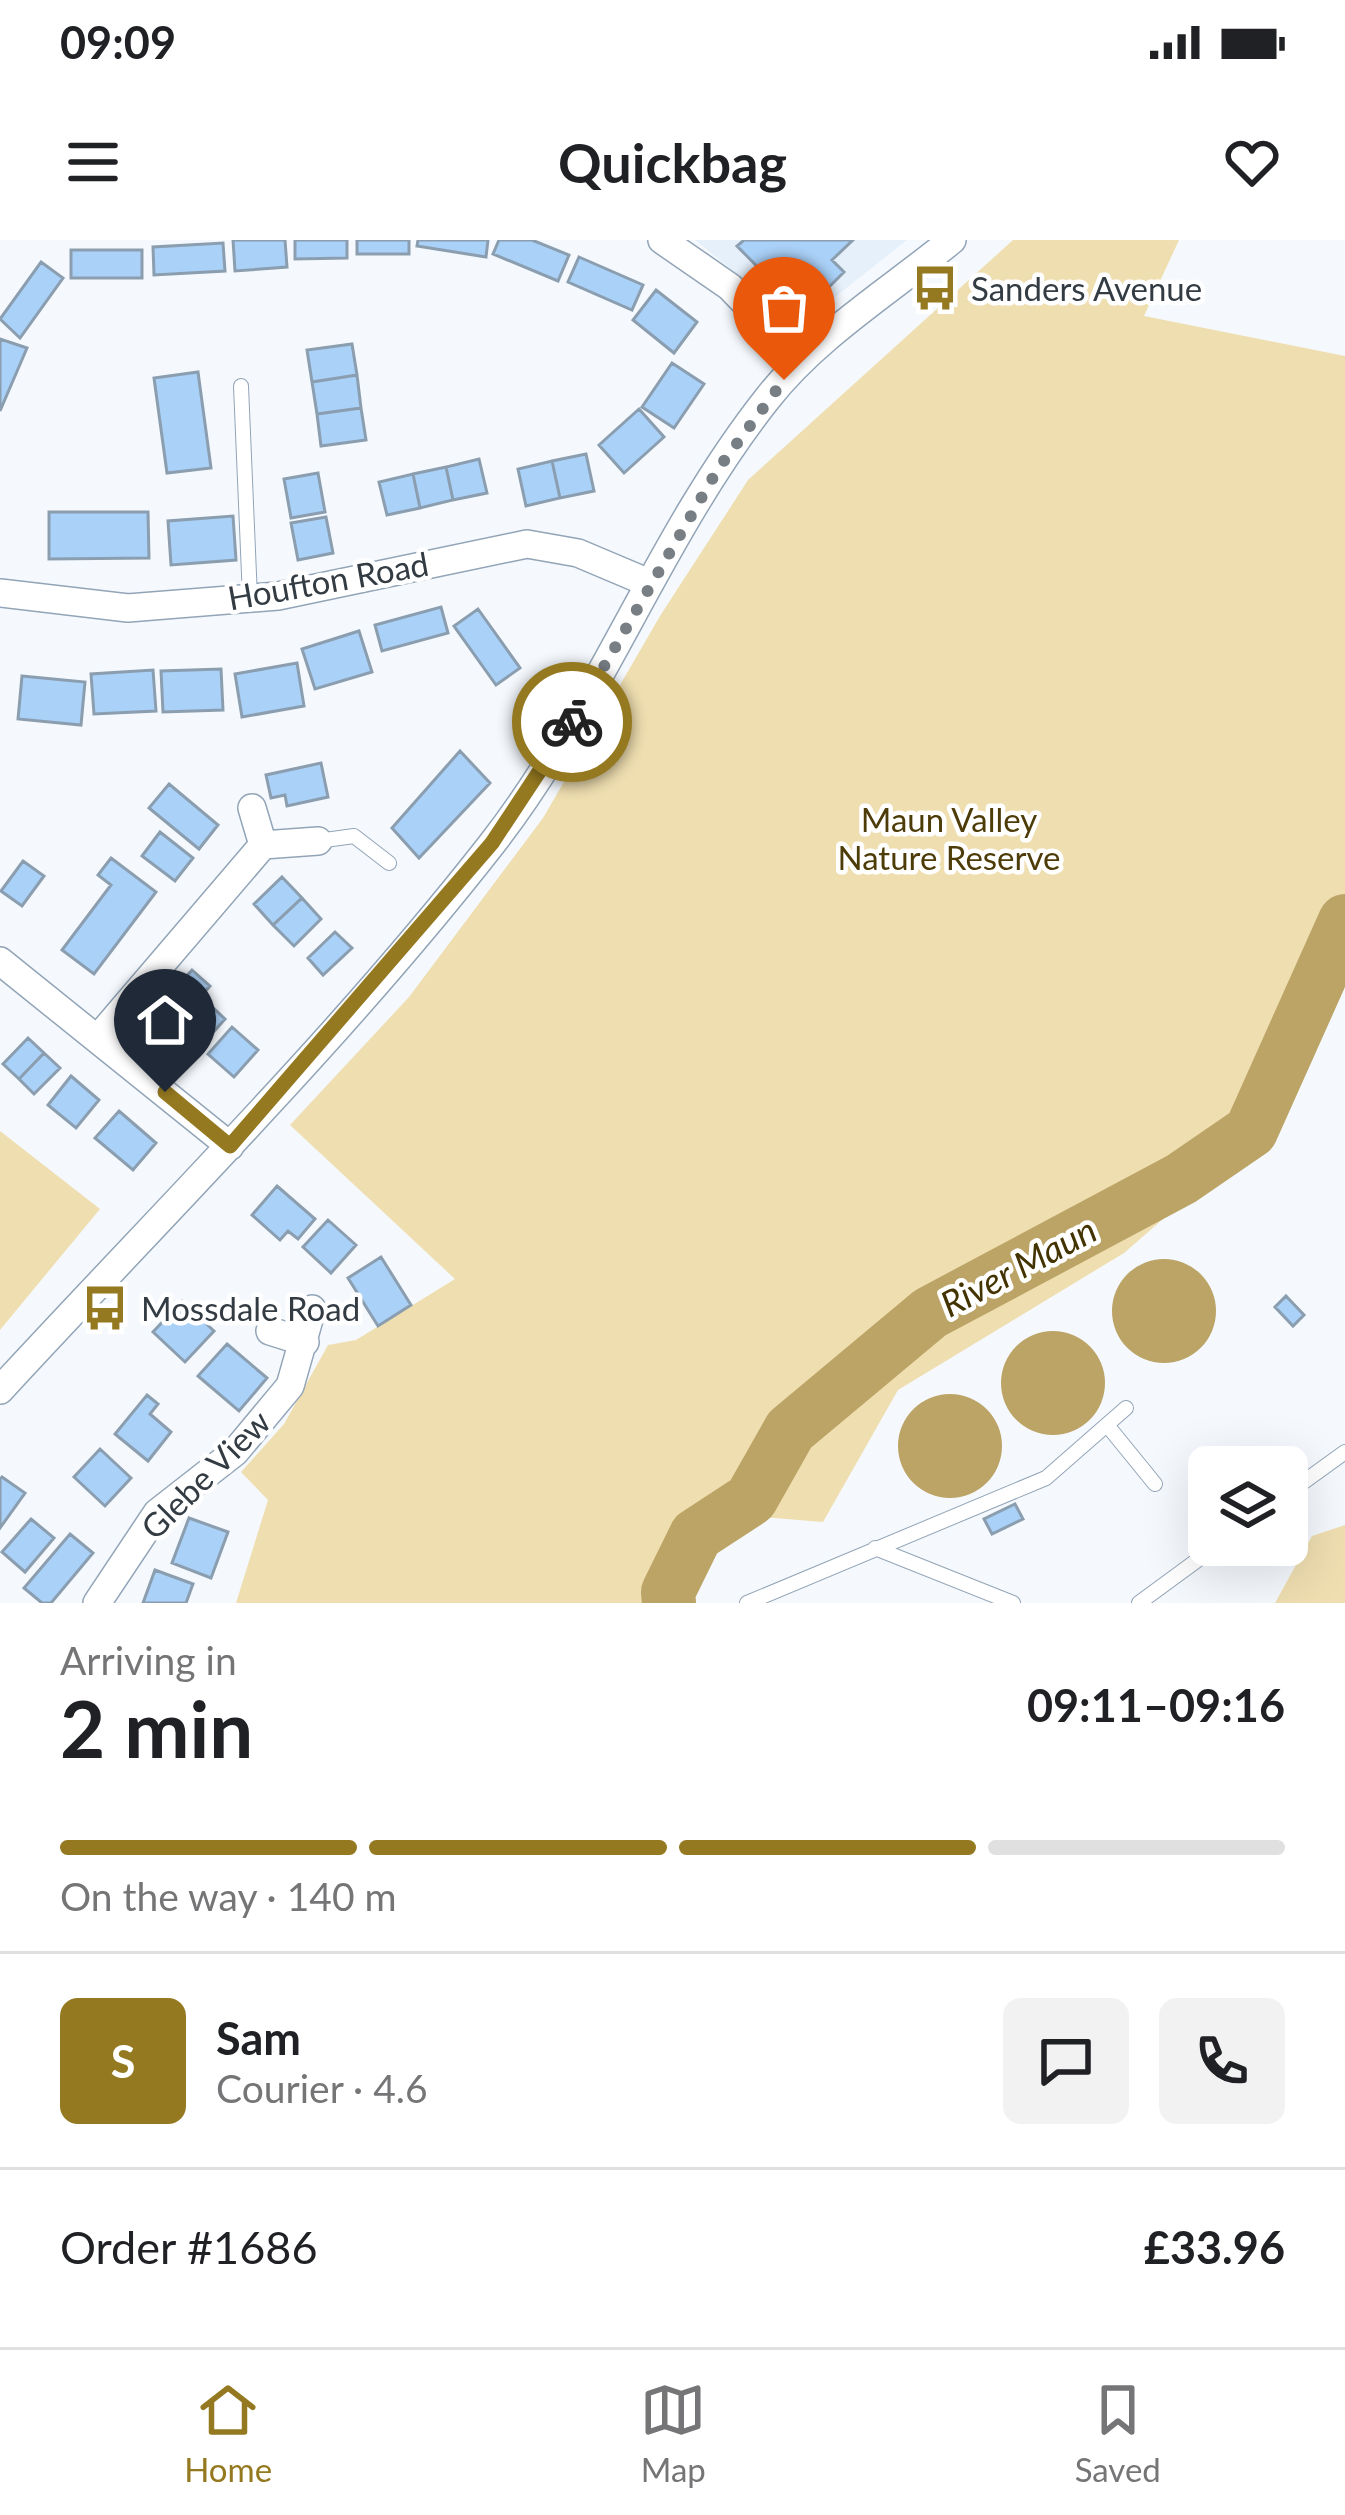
<!DOCTYPE html>
<meta charset="utf-8">
<style>
body{margin:0;font-family:Lato,sans-serif;background:#f2f2f2;color:#202124;height:100vh;display:flex;flex-direction:column;font-size:45px;white-space:nowrap}
*{box-sizing:border-box;margin:0}
p{font-size:39px;color:#757577}
.icon{flex:none;width:66px;height:66px;fill:none;stroke:currentColor;stroke-width:2;stroke-linecap:round;stroke-linejoin:round}
.map{position:relative;height:1363px;overflow:hidden}
.sheet{display:flex;flex-direction:column;background:#fff;flex:1}
.sheet>*{flex:none}
.fabs{position:absolute;left:1188px;top:1206px;display:grid;gap:24px}
.fabs a{display:grid;place-items:center;width:120px;height:120px;border-radius:18px;background:#fff;box-shadow:0 12px 48px #0002;font-size:60px}
.pin{position:absolute;display:grid;place-items:center;width:102px;height:102px;color:#fff;margin:-123px -51px;border-radius:50% 50% 50% 0;rotate:-45deg;box-shadow:0 0 12px #0007}
.pin .icon{rotate:45deg}
.courier{position:absolute;display:grid;place-items:center;width:120px;height:120px;margin:-60px;border:9px solid #957920;border-radius:50%;background:#fff;color:#222;box-shadow:0 3px 15px #0007}
.summary em{font-style:normal;font-weight:700}
.summary div{display:flex;flex-direction:column-reverse}
.summary{display:flex;align-items:center;justify-content:space-between;height:204px;padding:0 60px}
h1{font-size:78px;font-weight:700;line-height:90px}
.bar{display:grid;grid-template-columns:repeat(4,1fr);gap:18px 12px;align-content:center;height:144px;padding:0 60px}
.bar i{height:15px;border-radius:9px;background:#e0e0e0}
.bar .selected{background:#957920}
.bar p{grid-column:span 4}
.line{display:flex;align-items:center;gap:30px;padding:0 60px;border-top:3px solid #e0e0e0}
.line div{flex:1}
.round{display:grid;place-items:center;flex:none;width:126px;height:126px;border-radius:18px;background:#f2f2f2}
.status{display:flex;justify-content:space-between;align-items:center;height:84px;padding:0 60px;background:#fff;direction:ltr}
.status svg{height:33px;fill:currentColor}
header{display:flex;justify-content:space-between;align-items:center;height:156px;padding:0 60px;background:#fff;font-size:54px;font-weight:700}
.tab-bar{display:flex;justify-content:space-around;align-items:center;height:168px;border-top:3px solid #e0e0e0;background:#fff;font-size:33px;color:#757577}
.tab-bar a{display:grid;justify-items:center;gap:6px}
.tab-bar .selected{color:#957920}
.map>svg:first-child{display:block}
.built{fill:#e5f0fa}
.green{fill:#efdeb0}
.water{fill:#bba466}
.lines{fill:none;stroke-linecap:round;stroke-linejoin:round}
.river{stroke:#bba466;stroke-width:54}
.building{fill:#aad1f8;stroke:#8b9eb0;stroke-width:3}
.service-casing{stroke:#92a4b7;stroke-width:16}
.minor-casing{stroke:#92a4b7;stroke-width:30}
.service{stroke:#fff;stroke-width:14}
.minor{stroke:#fff;stroke-width:27}
.done{stroke:#777e84;stroke-width:12;stroke-dasharray:0 21.6}
.route{stroke:#957920;stroke-width:15}
.labels{text-anchor:middle;dominant-baseline:central;stroke-width:9;stroke-linejoin:round;paint-order:stroke}
.poi-label{font-size:33px;fill:#333b43;stroke:#fff;text-anchor:start}
.street-label{font-size:33px;fill:#333b43;stroke:#fff}
.park-label{font-size:33px;fill:#4d3c08;stroke:#fff}
.water-label{font-size:36px;font-style:italic;fill:#433300;stroke:#fff}
</style>
<div class="status"><b>09:09</b><svg viewBox="0 0 49 12"><path d="M0 12V9h3v3zM5 12V6h3v6zM10 12V3h3v9zM15 12V0h3v12zM26 1h20v11H26zM47 4h2v5h-2z"/></svg></div>
<header><svg class="icon" aria-label="menu" viewBox="0 0 24 24"><path d="M4 6h16M4 12h16M4 18h16"/></svg>Quickbag<svg class="icon" aria-label="heart" viewBox="0 0 24 24"><path d="M12 20l-8-8c-3-5 5-10 8-4 3-6 11-1 8 4z"/></svg></header>
<div class="map">
<svg width="1345" height="1363" viewBox="0 0 1345 1363">
<rect width="100%" height="100%" fill="#f5f9fd"/>
<!-- built -->
<path class="built" d="M695 0H907L811 76 779 68Z"/>
<!-- green -->
<path class="green" d="M1013 0H1179L1144 76 1345 116V730L1286 872 1124 1013 898 1150 823 1282 713 1273 688 1363H236L268 1260 241 1232 284 1184 328 1105 356 1100 455 1039 290 885 409 757 543 578 660 376 748 240Z
M0 891 100 969 0 1090Z
M1345 1285V1363H1275L1312 1296Z"/>
<!-- water -->
<path class="water" d="M1112 1071a52 52 0 1 1 104 0a52 52 0 1 1-104 0Z
M1001 1143a52 52 0 1 1 104 0a52 52 0 1 1-104 0Z
M898 1206a52 52 0 1 1 104 0a52 52 0 1 1-104 0Z"/>
<g class="lines">
<!-- river -->
<path class="river" d="M669 1363 668 1352 696 1295 751 1259 790 1190 930 1073 1181 939 1251 891 1345 681"/>
</g>
<!-- building -->
<path class="building" d="M233 0H285L287 27 235 31Z
M295 0H347V18L295 19Z
M357 0H409V14H357Z
M418 0H488L486 17 417 6Z
M499 0H532L569 15 558 41 493 14Z
M744 0H853L832 20 844 32 817 59 809 52 795 65 737 6Z
M223 3 225 31 154 35 153 7Z
M71 10H142V38H71Z
M579 17 643 45 632 70 568 42Z
M41 22 63 38 20 98 0 79Z
M656 50 697 82 674 113 633 80Z
M0 99 27 108 0 171Z
M352 104 357 135 312 142 307 110Z
M672 123 704 144 674 188 642 167Z
M198 132 211 228 167 233 154 138Z
M357 135 361 168 317 174 312 142Z
M361 168 366 200 321 206 317 174Z
M639 169 664 197 624 233 599 205Z
M586 214 594 251 560 258 552 221Z
M479 219 487 253 453 260 446 227Z
M552 221 560 258 526 266 518 229Z
M446 227 453 260 420 268 413 234Z
M318 233 325 272 291 278 284 239Z
M413 234 420 268 387 275 379 242Z
M49 272H148L149 318 49 319Z
M233 276 236 320 171 325 168 281Z
M326 277 333 313 298 320 291 283Z
M441 367 448 393 382 411 375 385Z
M478 369 520 428 496 445 454 386Z
M359 391 372 432 315 449 302 409Z
M297 423 304 466 242 477 235 434Z
M221 429 223 470 163 472 161 431Z
M153 430 156 471 94 474 91 434Z
M22 436 85 442 81 485 18 479Z
M460 511 490 543 419 618 392 588Z
M321 523 328 557 287 566 285 555 271 558 266 535Z
M169 544 218 585 199 609 149 568Z
M160 592 193 618 175 641 142 616Z
M111 618 156 652 94 734 62 710 111 645 98 635Z
M23 621 44 636 22 666 1 651Z
M282 637 302 658 273 685 254 664Z
M302 658 321 679 294 706 273 685Z
M335 692 352 708 323 735 308 718Z
M192 730 210 746 176 783 158 767Z
M207 762 225 779 201 806 182 790Z
M232 787 258 810 234 837 208 814Z
M28 798 44 813 19 839 3 824Z
M44 813 60 828 34 854 19 839Z
M71 836 99 860 76 888 48 865Z
M119 871 156 903 133 930 95 898Z
M277 946 315 979 298 999 288 991 280 1000 252 975Z
M328 980 356 1005 331 1033 303 1007Z
M381 1017 411 1065 378 1086 348 1038Z
M1286 1056 1304 1075 1293 1086 1275 1067Z
M182 1061 214 1091 185 1122 153 1092Z
M227 1104 267 1138 239 1171 198 1136Z
M147 1155 158 1164 150 1174 171 1192 148 1221 115 1194Z
M100 1209 131 1238 105 1266 74 1237Z
M2 1237 25 1253 0 1288V1239Z
M1015 1264 1023 1279 992 1294 984 1279Z
M189 1278 228 1292 211 1338 172 1323Z
M31 1279 54 1298 25 1332 2 1312Z
M70 1294 93 1313 51 1363H42L24 1348Z
M155 1330 193 1344 186 1363H143Z"/>
<g class="lines">
<!-- service casing -->
<g class="service-casing">
<path id="service" d="M241 146 250 358
M318 601 354 596 389 623
M1107 1185 1155 1244
M1287 1254 1345 1212
M875 1308 1013 1363
M747 1363 1046 1238 1126 1168
M1139 1363 1218 1305"/>
</g>
<!-- minor casing -->
<g class="minor-casing">
<path id="minor" d="M662 0 730 47 801 121
M0 353 128 368 278 356 527 304 578 313 649 343
M252 568 263 605 318 601
M0 721 230 906
M99 797 263 605
M270 1091 305 1102
M0 1150C166 970 340 798 491 605 599 467 658 297 767 159 816 96 891 50 952 0
M97 1363 157 1273 235 1212 290 1146 312 1069"/>
</g>
<!-- service -->
<use href="#service" class="service"/>
<!-- minor -->
<use href="#minor" class="minor"/>
</g>
<g class="lines">
<!-- done -->
<path class="done" d="M572 482 718 229 784 140"/>
<!-- route -->
<path class="route" d="M165 852 230 906 492 603 572 482"/>
</g>
<!-- icons -->
<defs>
<g id="bus-bare" transform="scale(3.6)"><path d="M-5-6H5V4H4V6H2V4H-2V6H-4V4H-5ZM-3.5-4V0h7V-4ZM-3.5 1.2v1.5H-2V1.2ZM2 1.2v1.5H3.5V1.2Z" fill="#957920" stroke="#fff" stroke-width="2.5" paint-order="stroke"/></g>
</defs>
<g fill-rule="evenodd">
<use href="#bus-bare" x="935" y="48"/>
<use href="#bus-bare" x="105" y="1068"/>
</g>
<g class="labels">
<!-- poi labels -->
<g class="poi-label">
<text x="971" y="48">Sanders Avenue</text>
<text x="141" y="1068">Mossdale Road</text>
</g>
<!-- street labels -->
<g class="street-label">
<text transform="translate(328 340) rotate(-10)">Houfton Road</text>
<text transform="translate(205 1234) rotate(-45)">Glebe View</text>
</g>
<!-- park labels -->
<g class="park-label">
<text x="949" y="579">Maun Valley<tspan x="949" dy="38">Nature Reserve</tspan></text>
</g>
<!-- water labels -->
<g class="water-label">
<text transform="translate(1018 1026) rotate(-28)">River Maun</text>
</g>
</g>
</svg>
<div class="fabs">
<a><svg class="icon" aria-label="layers" viewBox="0 0 24 24"><path d="M12 4l9 5-9 5-9-5zM3 14l9 5 9-5"/></svg></a>
</div>
<div class="pin" style="left:784px;top:140px;background:#ea580c"><svg class="icon" aria-label="bag" viewBox="0 0 24 24"><path d="M5 8h14l-1 12H6zM9 8a3 3 0 0 1 6 0"/></svg></div>
<div class="pin" style="left:165px;top:852px;background:#1f2937"><svg class="icon" aria-label="home" viewBox="0 0 24 24"><path d="M3 11l9-7 9 7M6 9v11h12V9"/></svg></div>
<div class="courier" style="left:572px;top:482px"><svg class="icon" aria-label="bike" viewBox="0 0 24 24"><circle cx="6" cy="16" r="4"/><circle cx="18" cy="16" r="4"/><path d="M6 16l4-8h5l3 8M10 8l3 8H6M13 5h3"/></svg></div>
</div>
<section class="sheet">
<div class="summary"><div><h1>2 min</h1><p>Arriving in</p></div><em>09:11–09:16</em></div>
<div class="bar"><i class="selected"></i><i class="selected"></i><i class="selected"></i><i></i><p>On the way · 140 m</p></div>
<div class="line" style="height:216px"><b class="round" style="background:#957920;color:#fff">S</b><div><b>Sam</b><p>Courier · 4.6</p></div><a class="round"><svg class="icon" aria-label="chat" viewBox="0 0 24 24"><path d="M4 5h16v11H9l-5 4z"/></svg></a><a class="round"><svg class="icon" aria-label="phone" viewBox="0 0 24 24"><path d="M5 4h4l2 5-3 2q2 4 5 5l2-3 5 2v4C11 20 4 13 5 4z"/></svg></a></div>
<div class="line" style="height:156px"><div>Order #1686</div><b>£33.96</b></div>
</section>
<nav class="tab-bar">
<a class="selected"><svg class="icon" aria-label="home" viewBox="0 0 24 24"><path d="M3 11l9-7 9 7M6 9v11h12V9"/></svg>Home</a>
<a><svg class="icon" aria-label="map" viewBox="0 0 24 24"><path d="M3 6l6-2 6 2 6-2v14l-6 2-6-2-6 2zM9 4v14M15 6v14"/></svg>Map</a>
<a><svg class="icon" aria-label="saved" viewBox="0 0 24 24"><path d="M7 4h10v16l-5-4-5 4z"/></svg>Saved</a>
</nav>
